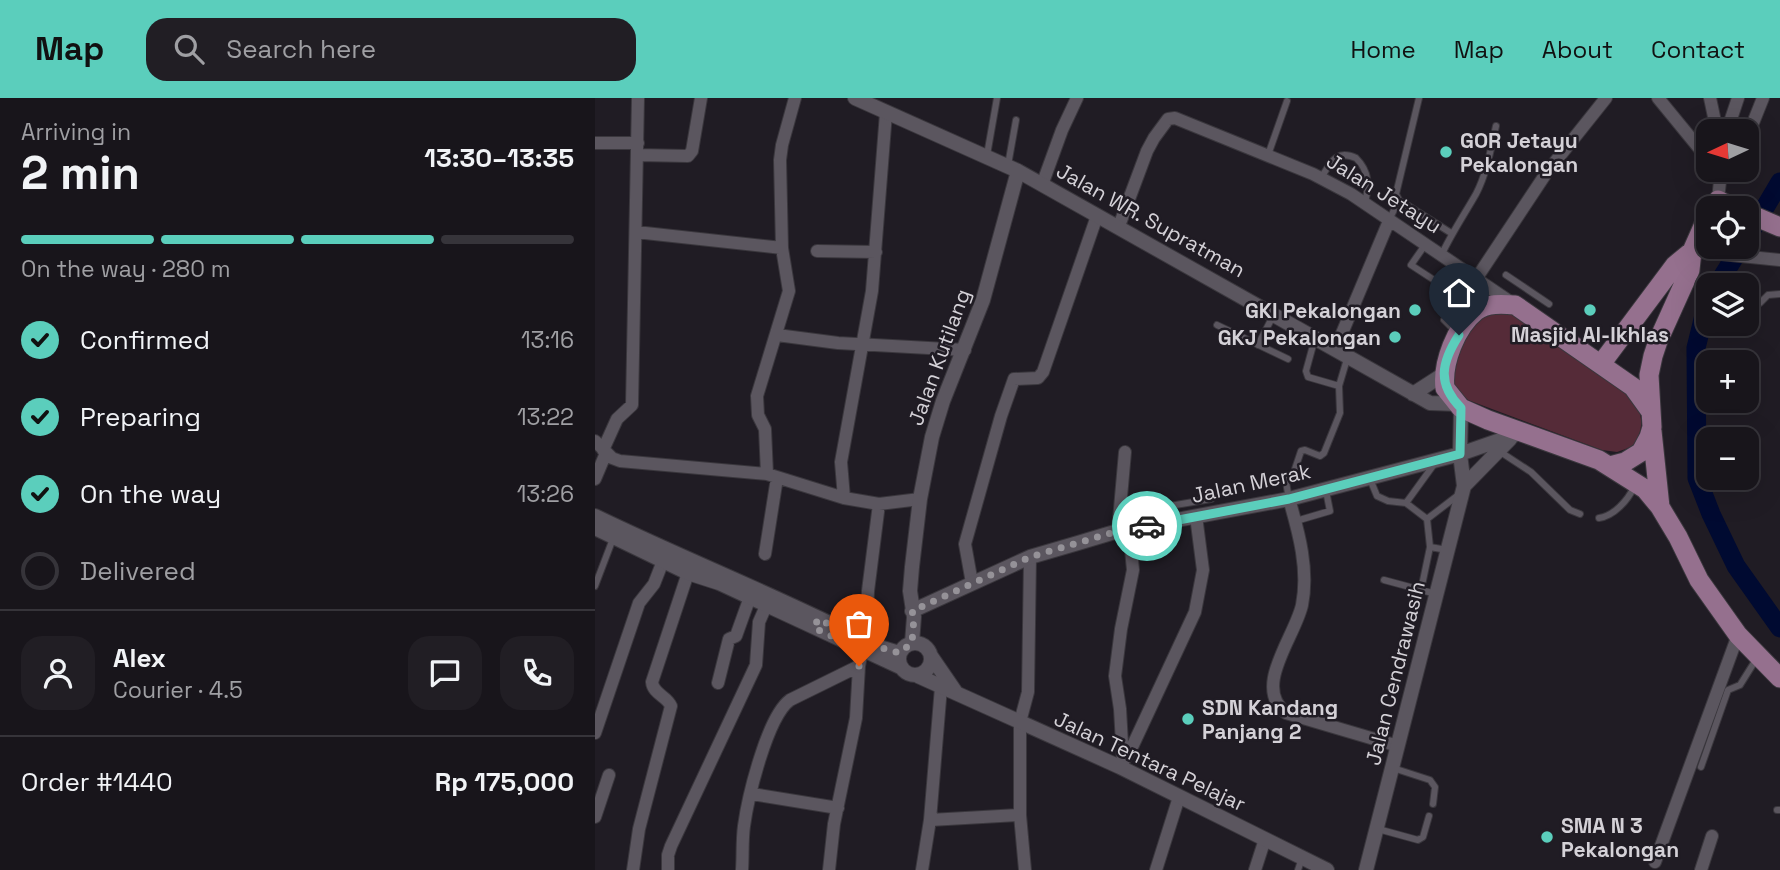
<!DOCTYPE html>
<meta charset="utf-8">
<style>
body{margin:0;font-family:"Space Grotesk",sans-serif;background:#211e24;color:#f1f3f6;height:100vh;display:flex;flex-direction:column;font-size:26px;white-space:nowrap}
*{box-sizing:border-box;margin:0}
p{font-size:23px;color:#9f9fa3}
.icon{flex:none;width:38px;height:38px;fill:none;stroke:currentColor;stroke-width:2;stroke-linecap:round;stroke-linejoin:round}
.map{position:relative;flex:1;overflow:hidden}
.sheet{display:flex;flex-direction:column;background:#18151b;width:595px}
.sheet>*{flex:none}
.needle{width:46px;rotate:266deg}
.controls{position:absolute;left:1101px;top:21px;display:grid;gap:14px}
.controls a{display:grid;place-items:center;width:63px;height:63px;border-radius:14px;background:#18151b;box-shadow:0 7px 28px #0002,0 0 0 2px #36343a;font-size:35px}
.pin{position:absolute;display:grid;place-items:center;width:60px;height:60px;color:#fff;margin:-72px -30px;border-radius:50% 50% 50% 0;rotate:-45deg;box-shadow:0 0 7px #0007}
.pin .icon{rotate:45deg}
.courier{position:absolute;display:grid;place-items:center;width:70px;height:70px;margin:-35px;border:5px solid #5bcebc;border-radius:50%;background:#fff;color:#222;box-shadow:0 2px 9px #0007}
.headline em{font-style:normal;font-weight:700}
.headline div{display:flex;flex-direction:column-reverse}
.headline{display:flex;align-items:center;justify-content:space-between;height:119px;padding:0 21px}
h1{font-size:46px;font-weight:700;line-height:52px}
.bar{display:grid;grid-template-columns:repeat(4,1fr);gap:10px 7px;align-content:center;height:84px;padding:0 21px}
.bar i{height:9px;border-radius:5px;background:#36343a}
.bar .current{background:#5bcebc}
.bar p{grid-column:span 4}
.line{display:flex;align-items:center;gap:18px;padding:0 21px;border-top:2px solid #36343a}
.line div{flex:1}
.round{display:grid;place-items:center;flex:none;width:74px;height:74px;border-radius:21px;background:#211e24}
ol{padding:0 21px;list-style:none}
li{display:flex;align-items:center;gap:21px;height:77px}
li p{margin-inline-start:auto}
li .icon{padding:7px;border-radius:50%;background:#5bcebc;color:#111;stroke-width:4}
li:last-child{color:#9f9fa3}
li i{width:38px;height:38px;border:4px solid #36343a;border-radius:50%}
header{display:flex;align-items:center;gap:42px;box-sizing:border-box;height:98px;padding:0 35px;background:#5bcebc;color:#111}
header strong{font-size:33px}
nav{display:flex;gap:38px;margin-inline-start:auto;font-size:24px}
.search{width:490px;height:63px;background:#211e24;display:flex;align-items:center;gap:18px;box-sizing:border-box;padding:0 24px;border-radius:21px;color:#9f9fa3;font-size:26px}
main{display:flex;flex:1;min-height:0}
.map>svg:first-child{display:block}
.green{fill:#552b38}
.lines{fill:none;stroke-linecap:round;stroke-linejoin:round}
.river{stroke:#000a31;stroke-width:19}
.service-casing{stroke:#3a373d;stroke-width:8}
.minor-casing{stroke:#3a373d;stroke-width:14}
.tertiary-casing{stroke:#3a373d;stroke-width:16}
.primary-casing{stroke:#3a373d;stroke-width:21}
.service{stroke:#5b565f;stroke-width:6}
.minor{stroke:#5b565f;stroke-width:12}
.tertiary{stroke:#5b565f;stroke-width:14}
.primary{stroke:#95708e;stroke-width:19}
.done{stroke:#959298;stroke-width:7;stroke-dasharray:0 12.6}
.route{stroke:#5bcebc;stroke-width:9}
.poi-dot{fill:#5bcebc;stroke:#201c24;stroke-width:2.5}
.labels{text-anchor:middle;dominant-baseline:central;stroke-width:5;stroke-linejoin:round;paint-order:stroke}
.poi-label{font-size:21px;font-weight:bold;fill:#d4d1d7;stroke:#201c24;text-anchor:start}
.street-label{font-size:21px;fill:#d4d1d7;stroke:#201c24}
</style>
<header>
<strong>Map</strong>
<div class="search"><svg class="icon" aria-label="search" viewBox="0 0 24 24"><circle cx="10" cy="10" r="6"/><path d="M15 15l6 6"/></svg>Search here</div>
<nav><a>Home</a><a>Map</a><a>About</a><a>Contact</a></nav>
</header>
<main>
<section class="sheet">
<div class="headline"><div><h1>2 min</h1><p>Arriving in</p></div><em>13:30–13:35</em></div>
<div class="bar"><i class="current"></i><i class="current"></i><i class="current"></i><i></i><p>On the way · 280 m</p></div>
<ol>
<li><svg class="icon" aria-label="check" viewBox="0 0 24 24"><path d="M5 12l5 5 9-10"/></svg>Confirmed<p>13:16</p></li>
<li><svg class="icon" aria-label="check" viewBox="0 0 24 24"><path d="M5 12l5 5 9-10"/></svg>Preparing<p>13:22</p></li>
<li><svg class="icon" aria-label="check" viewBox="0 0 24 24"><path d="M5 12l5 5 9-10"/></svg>On the way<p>13:26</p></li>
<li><i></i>Delivered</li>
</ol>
<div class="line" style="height:126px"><a class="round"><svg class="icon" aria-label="person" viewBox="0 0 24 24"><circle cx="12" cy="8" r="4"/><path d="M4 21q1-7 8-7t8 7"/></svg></a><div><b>Alex</b><p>Courier · 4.5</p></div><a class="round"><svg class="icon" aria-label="chat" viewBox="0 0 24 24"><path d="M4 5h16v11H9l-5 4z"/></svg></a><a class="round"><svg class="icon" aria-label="phone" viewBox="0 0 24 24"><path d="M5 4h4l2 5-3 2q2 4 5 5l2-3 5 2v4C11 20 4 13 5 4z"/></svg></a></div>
<div class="line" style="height:91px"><div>Order #1440</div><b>Rp 175,000</b></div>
</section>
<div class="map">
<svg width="1185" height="772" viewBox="0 0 1185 772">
<rect width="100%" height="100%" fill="#201c24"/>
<!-- green -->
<path class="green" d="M904 212 920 217 1034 294C1047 315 1051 325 1039 348L1022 354 1007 352 873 302C870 299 864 295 861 291 845 269 870 230 888 218 893 215 899 213 904 212Z"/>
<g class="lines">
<!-- river -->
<path class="river" d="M1152 140 1185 84
M1122 187 1146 149
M1113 201 1101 250 1102 380 1116 416 1141 468 1185 530"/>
<!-- service casing -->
<g class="service-casing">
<path id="service" d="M824 0 801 96 804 102 856 135
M392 57 402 0
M673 57 692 3
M413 67 421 22
M726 80C736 64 741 51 761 60 775 74 774 88 770 105
M794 122 804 102
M830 147 816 167 862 197 864 203 849 222 860 233
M846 158C856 136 869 117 881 96 892 75 896 50 901 28
M911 177 954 206
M1165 205 1173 197 1185 196
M622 227 693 261
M720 240 711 273 713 279 744 288 752 261
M663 247 678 218
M904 353 936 374 975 412 985 416
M840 365 811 405 832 421 866 395
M775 381 782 398 793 403 811 405
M694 401 691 384 699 374 706 353 710 352 725 358 729 355 745 315 744 288
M557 411 616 401
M1004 420C1019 418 1033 402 1039 389
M832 421 835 449
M701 423 735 413 731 393
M789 482 841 496
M0 488 19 438
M826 492 835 449 852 452
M1106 669 1133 592 1145 587 1162 560
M798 670 835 682 840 689 838 706
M1182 712H1185
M783 731 823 742 828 739 834 718
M703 772 707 760"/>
</g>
<!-- minor casing -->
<g class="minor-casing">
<path id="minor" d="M1063 0 1113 61
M1115 0 1122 33
M1132 33 1143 0
M1152 40 1168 0
M0 45H43
M43 57 93 58 97 53 106 0
M1121 72 1125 83 1123 102
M447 87 467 32 482 0
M524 128 552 53 559 40 573 21 580 20 718 76 756 96 917 205
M41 134 187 150
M222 153 281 154
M1097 153 1185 162
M881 181 952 74 1011 0
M182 237 243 245 370 252
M740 252 794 123
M0 343 17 360 25 363 172 376 249 400 284 406 325 401
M8 352 22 321 37 307 43 0
M172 376 170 331 163 317 162 298 194 193 187 150 185 62 187 47 200 0
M0 381 11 355
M249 400 246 364 277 193 291 15
M694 401C704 435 714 472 707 507 700 539 657 589 691 615L803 648
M523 433 530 354
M170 456 182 380
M377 485 370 446 406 318 419 281 443 280 448 274 502 118
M271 543 273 493 284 406
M123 585 134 541 141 538 155 499
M0 635 44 505 59 486 68 463
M528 663 525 611 520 578 526 531 538 472 534 431
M525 669 538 647 600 514 608 472 601 418
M157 696 243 710
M0 719 14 677
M335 722 425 717
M1060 764 1143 537
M38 772 44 731 76 608C72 598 58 596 57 584L93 475
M73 772V757L76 748 161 567 164 524 171 508
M147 772C148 758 147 742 149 728 153 699 172 619 195 602L264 568 267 553
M234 772 239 726 261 620 264 568
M327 772 335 722 346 589
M430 772 425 717V624L433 594 435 459
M561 772 584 699
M660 772 670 741
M1106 772 1117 738"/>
</g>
<!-- tertiary casing -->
<g class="tertiary-casing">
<path id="tertiary" d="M260 0 423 73 835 305 862 306
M818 296 849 276
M869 388 915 341
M0 418C93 463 190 501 281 548L304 555
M0 430 93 475 124 485 305 569
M317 513 435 459 483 445 523 433 694 401 865 356 928 334
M304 561a16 16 0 1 1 32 0a16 16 0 1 1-32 0Z
M317 545 319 519 315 493 317 469 325 401 337 339 348 303 388 202 423 73
M336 558 360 593
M323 578 525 669 732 772
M771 772 869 388 865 356 866 310"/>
</g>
<!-- primary casing -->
<g class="primary-casing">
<path id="primary" d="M1118 110 1123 102 1139 110
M1152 115 1185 129
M1006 266 1080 167 1097 153
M1056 314 1038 289 920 207C907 206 892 205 881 213 861 229 847 265 850 290L866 310 893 322 1004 362 1050 391 1065 409 1083 439 1104 482 1143 537 1185 580
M1057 333 1065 409
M1015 368 1030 364 1046 354 1054 339 1057 329 1054 277 1058 258 1063 243 1095 172 1097 153 1113 117"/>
</g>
<!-- service -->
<use href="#service" class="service"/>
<!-- minor -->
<use href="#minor" class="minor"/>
<!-- tertiary -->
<use href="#tertiary" class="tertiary"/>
<!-- primary -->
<use href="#primary" class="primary"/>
</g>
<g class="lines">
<!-- done -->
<path class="done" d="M264 568 267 552 219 530 223 521 281 548 304 555 317 545 319 519 317 513 435 459 523 433 552 428"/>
<!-- route -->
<path class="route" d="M552 428 694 401 865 356 866 310C842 286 846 265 864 237"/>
</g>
<!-- markers -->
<g class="poi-dot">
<circle cx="851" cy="54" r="7"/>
<circle cx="820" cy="212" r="7"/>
<circle cx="995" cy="212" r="7"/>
<circle cx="800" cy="239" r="7"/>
<circle cx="593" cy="621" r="7"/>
<circle cx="952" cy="739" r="7"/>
</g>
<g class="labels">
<!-- poi labels -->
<g class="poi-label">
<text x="865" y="42">GOR Jetayu<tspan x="865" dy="24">Pekalongan</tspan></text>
<text x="806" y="212" text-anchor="end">GKI Pekalongan</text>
<text x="995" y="236" text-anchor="middle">Masjid Al-Ikhlas</text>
<text x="786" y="239" text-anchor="end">GKJ Pekalongan</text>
<text x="607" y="609">SDN Kandang<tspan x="607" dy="24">Panjang 2</tspan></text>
<text x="966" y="727">SMA N 3<tspan x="966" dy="24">Pekalongan</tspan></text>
</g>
<!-- street labels -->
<g class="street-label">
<text transform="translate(789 95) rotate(32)">Jalan Jetayu</text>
<text transform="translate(556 122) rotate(29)">Jalan WR. Supratman</text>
<text transform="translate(344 259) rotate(-70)">Jalan Kutilang</text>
<text transform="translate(656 385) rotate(-12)">Jalan Merak</text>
<text transform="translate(800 575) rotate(-76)">Jalan Cendrawasih</text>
<text transform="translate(555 663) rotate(25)">Jalan Tentara Pelajar</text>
</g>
</g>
</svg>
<div class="controls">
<a><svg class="needle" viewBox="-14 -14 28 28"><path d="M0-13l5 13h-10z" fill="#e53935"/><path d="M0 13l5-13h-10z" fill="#9f9fa3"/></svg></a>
<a><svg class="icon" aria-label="locate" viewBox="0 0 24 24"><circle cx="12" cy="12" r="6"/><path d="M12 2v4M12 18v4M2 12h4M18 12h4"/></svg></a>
<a><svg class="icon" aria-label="layers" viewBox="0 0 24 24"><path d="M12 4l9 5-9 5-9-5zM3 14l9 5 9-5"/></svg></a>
<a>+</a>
<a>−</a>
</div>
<div class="pin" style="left:264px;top:568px;background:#ea580c"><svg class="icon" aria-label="bag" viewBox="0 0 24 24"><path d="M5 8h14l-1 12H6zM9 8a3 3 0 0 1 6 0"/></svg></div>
<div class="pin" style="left:864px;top:237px;background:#1f2937"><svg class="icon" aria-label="home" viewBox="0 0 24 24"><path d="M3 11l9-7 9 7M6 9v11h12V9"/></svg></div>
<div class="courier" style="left:552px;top:428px"><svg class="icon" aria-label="car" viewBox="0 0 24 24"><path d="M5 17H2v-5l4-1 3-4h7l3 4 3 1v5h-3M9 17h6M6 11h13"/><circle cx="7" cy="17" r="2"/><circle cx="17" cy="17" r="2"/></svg></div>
</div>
</main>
